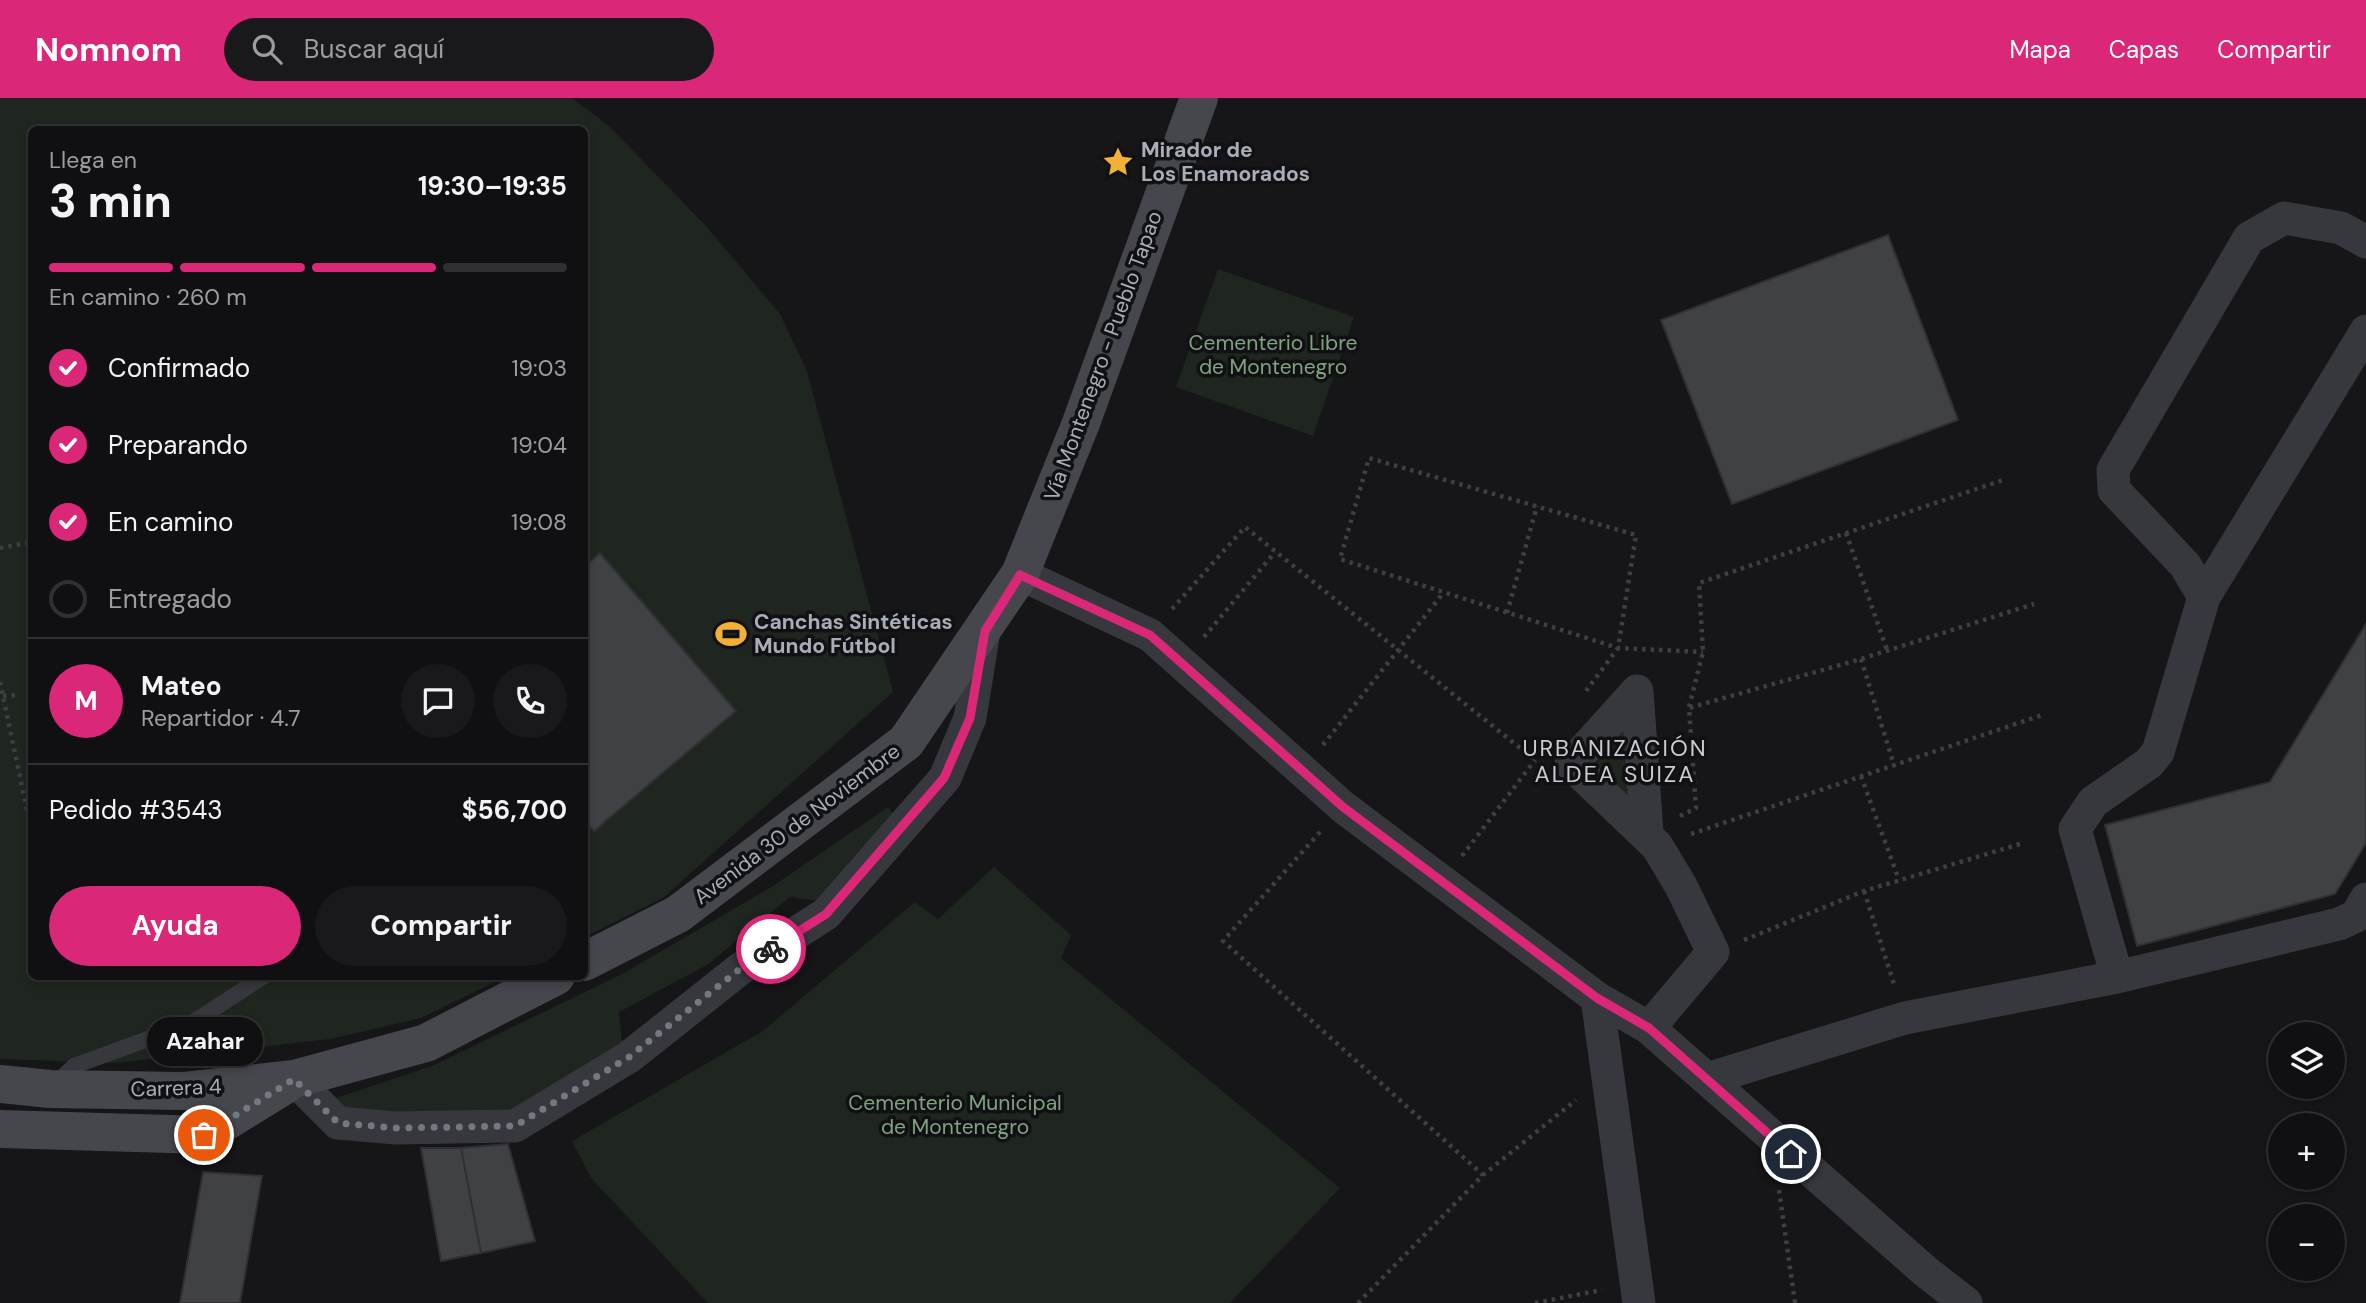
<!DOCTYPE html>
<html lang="es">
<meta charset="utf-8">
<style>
body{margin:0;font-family:"DM Sans",sans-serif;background:#19191b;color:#f1f3f6;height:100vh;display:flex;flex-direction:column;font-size:26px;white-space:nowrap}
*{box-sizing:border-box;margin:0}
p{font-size:23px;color:#9c9d9f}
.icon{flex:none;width:38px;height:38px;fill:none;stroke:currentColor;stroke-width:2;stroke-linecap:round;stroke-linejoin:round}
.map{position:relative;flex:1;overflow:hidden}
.sheet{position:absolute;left:28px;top:28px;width:560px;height:854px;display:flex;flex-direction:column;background:#101012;border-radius:10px;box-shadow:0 4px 10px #0003,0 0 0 2px #303032}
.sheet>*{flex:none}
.tools{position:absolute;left:2268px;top:924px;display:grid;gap:14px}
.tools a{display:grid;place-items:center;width:77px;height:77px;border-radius:50%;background:#101012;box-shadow:0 4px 10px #0003,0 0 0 2px #303032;font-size:35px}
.pin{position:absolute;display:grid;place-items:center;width:60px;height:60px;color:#fff;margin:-30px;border:4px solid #fff;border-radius:50%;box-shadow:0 2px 7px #0007}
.courier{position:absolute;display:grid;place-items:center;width:70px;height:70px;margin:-35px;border:5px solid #db2777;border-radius:50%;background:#fff;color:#222;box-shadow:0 2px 9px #0007}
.bubble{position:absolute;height:49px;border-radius:24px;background:#101012;box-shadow:0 4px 10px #0003,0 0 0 2px #303032;font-size:23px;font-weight:700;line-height:49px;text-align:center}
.summary em{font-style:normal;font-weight:700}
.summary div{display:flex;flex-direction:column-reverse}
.summary{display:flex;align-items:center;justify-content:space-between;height:119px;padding:0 21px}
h1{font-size:46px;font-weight:700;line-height:52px}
.bar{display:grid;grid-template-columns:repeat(4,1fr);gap:10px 7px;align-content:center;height:84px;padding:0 21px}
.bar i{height:9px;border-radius:5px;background:#303032}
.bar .active{background:#db2777}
.bar p{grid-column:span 4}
.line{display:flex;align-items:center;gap:18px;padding:0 21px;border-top:2px solid #303032}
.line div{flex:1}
.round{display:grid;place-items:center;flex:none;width:74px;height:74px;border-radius:37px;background:#19191b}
ol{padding:0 21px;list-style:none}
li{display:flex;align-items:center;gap:21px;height:77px}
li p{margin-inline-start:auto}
li .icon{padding:7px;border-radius:50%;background:#db2777;color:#fff;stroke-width:4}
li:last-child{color:#9c9d9f}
li i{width:38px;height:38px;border:4px solid #303032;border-radius:50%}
.button{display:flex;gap:14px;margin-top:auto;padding:14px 21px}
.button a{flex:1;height:80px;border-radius:42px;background:#db2777;color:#fff;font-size:28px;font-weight:700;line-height:80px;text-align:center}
.button a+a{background:#19191b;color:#f1f3f6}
header{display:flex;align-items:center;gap:42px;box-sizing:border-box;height:98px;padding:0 35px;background:#db2777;color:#fff}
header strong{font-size:33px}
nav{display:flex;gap:38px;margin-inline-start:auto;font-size:24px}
.search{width:490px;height:63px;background:#19191b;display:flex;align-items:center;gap:18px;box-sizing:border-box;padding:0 24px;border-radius:38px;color:#9c9d9f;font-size:26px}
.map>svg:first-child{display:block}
.green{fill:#1e261f}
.building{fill:#404145;stroke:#303034;stroke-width:2}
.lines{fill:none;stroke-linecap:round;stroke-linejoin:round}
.path{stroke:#3d3f44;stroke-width:4.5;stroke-dasharray:3.5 5;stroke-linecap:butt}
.service{stroke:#37383d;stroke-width:16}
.minor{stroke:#37383d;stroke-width:33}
.secondary{stroke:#45474d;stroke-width:38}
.done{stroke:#757880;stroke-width:7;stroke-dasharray:0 12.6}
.route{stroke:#db2777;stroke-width:9}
.labels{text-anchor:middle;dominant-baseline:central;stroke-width:7;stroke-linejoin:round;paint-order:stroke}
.poi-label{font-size:21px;font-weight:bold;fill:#a8adb8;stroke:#111113;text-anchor:start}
.park-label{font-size:21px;fill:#7fa381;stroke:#111113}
.street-label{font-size:21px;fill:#a8adb8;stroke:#111113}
.neighbourhood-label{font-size:23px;letter-spacing:2px;fill:#c9ccd4;stroke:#111113}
</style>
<header>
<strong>Nomnom</strong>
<div class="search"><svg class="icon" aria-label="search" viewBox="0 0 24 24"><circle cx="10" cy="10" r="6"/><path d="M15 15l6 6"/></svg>Buscar aquí</div>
<nav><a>Mapa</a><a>Capas</a><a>Compartir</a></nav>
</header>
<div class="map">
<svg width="2366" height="1205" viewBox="0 0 2366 1205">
<rect width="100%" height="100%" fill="#161618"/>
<!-- green -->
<path class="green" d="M0 0H572L609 28 706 128 780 216 807 273 893 594 663 800 585 839 584 32H32V878L505 879 421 920 331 941 115 965 0 961Z
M1218 171 1354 219 1313 338 1176 289Z
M1637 593 1647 735 1572 670Z
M888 709 897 720 824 804 790 799 707 867 619 914 622 947 502 1017 349 1013 336 1000 432 968 622 876 773 788Z
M994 769 1071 837 1061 860 1340 1090 1230 1205H708L591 1080 572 1043 763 933 915 804 938 821Z"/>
<!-- building -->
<path class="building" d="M1888 137 1958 322 1732 406 1661 222Z
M600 455 736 613 594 733 584 722V469Z
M2366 526V745L2335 796 2137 848 2105 727 2270 684Z
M508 1046 535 1143 481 1155 461 1050Z
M421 1050H461L481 1155 441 1163Z
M203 1074 262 1078 240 1205H180Z"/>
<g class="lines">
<!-- path -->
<path class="path" d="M1846 435 1887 552
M0 450 32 444
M1172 511 1245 429 1535 662
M1507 515 1537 408
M1204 539 1275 454
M1861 561 1894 667
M0 584 32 736
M1586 593 1618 550 1636 437 1369 360 1340 461 1618 550 1703 554
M3 598 18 597
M1689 609 1703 554 1699 485 2003 382
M1323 647 1444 494
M1861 678 1899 782
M1680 718 1696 710 1689 610 1861 561 2034 506
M1320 734 1223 843 1483 1077
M1691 736 2045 616
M1462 758 1535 662
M1864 793 1894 886
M1744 842 1864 793 2020 746
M1779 1092 1795 1205
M1358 1205 1483 1077 1576 1002
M1535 1205 1602 1192"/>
<!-- service -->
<path class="service" d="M54 987 74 968 192 925 264 878"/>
<!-- minor -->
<path class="minor" d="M1020 476 1150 537 1343 709 1597 900 1649 930 1925 1173 1966 1205
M2204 499 2185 467 2114 392 2113 372 2249 140 2284 120 2341 130 2366 144
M1647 735 1637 593 1571 666 1657 748 1681 788 1713 854 1649 930
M2117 879 2075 731 2093 704 2149 665 2158 654 2204 499 2366 233
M1597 900 1639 1205
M294 981 338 1025 396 1030 515 1028 629 959 740 871 826 816 945 680 970 620 984 533
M1707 981 1905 920 2117 879 2339 826 2356 818 2366 801"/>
<!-- secondary -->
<path class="secondary" d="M584 864 678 816 906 644 1020 476 1081 325 1199 0
M0 986 50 991 184 993 294 981 426 945 556 878
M0 1031 204 1037 285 987"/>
</g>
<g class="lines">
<!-- done -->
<path class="done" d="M204 1037 294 981 338 1025 396 1030 515 1028 629 959 740 871 771 851"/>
<!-- route -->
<path class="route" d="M771 851 826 816 944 680 970 620 985 533 1020 477 1150 537 1343 709 1597 900 1649 930 1791 1056"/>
</g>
<!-- icons -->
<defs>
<g id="sight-bare" transform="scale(2.415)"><path d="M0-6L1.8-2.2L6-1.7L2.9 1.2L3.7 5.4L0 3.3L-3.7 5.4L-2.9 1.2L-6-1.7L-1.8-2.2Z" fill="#f2b134" stroke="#111113" stroke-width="2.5" paint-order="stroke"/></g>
<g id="stadium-bare" transform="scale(2.415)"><path d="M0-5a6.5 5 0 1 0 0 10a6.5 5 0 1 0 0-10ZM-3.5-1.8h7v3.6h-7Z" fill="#f2b134" stroke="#111113" stroke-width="2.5" paint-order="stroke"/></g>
</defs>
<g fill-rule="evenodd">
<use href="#sight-bare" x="1118" y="64"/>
<use href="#stadium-bare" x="731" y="536"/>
</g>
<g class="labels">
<!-- poi labels -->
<g class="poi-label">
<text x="1141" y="52">Mirador de<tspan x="1141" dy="24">Los Enamorados</tspan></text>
<text x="754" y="524">Canchas Sintéticas<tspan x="754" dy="24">Mundo Fútbol</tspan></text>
</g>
<!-- park labels -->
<g class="park-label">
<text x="1273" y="245">Cementerio Libre<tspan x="1273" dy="24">de Montenegro</tspan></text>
<text x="955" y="1005">Cementerio Municipal<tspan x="955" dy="24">de Montenegro</tspan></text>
</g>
<!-- street labels -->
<g class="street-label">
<text transform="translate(1103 258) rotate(-70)">Vía Montenegro - Pueblo Tapao</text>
<text transform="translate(797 726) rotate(-37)">Avenida 30 de Noviembre</text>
<text transform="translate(176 990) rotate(-2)">Carrera 4</text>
</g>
<!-- neighbourhood labels -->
<g class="neighbourhood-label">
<text x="1615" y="650">URBANIZACIÓN<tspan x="1615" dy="26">ALDEA SUIZA</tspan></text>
</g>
</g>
</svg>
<div class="tools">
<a><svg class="icon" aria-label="layers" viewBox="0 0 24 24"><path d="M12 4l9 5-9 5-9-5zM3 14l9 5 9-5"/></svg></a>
<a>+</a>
<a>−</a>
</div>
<div class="pin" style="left:204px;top:1037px;background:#ea580c"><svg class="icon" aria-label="bag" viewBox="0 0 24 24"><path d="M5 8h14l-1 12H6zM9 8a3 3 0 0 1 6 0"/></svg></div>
<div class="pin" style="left:1791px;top:1056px;background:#1f2937"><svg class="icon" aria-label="home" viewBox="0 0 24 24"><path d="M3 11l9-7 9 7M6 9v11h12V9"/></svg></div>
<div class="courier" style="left:771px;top:851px"><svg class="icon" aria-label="bike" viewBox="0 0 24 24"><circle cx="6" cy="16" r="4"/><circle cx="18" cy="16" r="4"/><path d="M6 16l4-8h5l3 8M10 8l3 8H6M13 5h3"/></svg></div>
<div class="bubble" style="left:147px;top:919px;width:116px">Azahar</div>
<section class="sheet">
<div class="summary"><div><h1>3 min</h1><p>Llega en</p></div><em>19:30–19:35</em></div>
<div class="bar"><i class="active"></i><i class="active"></i><i class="active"></i><i></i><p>En camino · 260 m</p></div>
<ol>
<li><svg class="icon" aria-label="check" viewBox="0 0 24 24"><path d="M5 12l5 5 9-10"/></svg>Confirmado<p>19:03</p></li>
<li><svg class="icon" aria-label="check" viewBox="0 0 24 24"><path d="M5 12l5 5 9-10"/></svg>Preparando<p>19:04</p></li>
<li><svg class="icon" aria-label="check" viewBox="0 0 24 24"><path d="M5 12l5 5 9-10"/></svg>En camino<p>19:08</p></li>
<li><i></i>Entregado</li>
</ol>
<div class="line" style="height:126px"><b class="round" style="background:#db2777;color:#fff">M</b><div><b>Mateo</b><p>Repartidor · 4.7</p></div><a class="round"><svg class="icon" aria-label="chat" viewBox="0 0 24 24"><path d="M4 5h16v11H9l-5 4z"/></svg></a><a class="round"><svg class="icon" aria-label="phone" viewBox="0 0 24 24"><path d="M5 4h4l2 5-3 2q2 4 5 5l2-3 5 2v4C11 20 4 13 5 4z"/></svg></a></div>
<div class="line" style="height:91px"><div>Pedido #3543</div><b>$56,700</b></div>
<div class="button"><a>Ayuda</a><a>Compartir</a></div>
</section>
</div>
